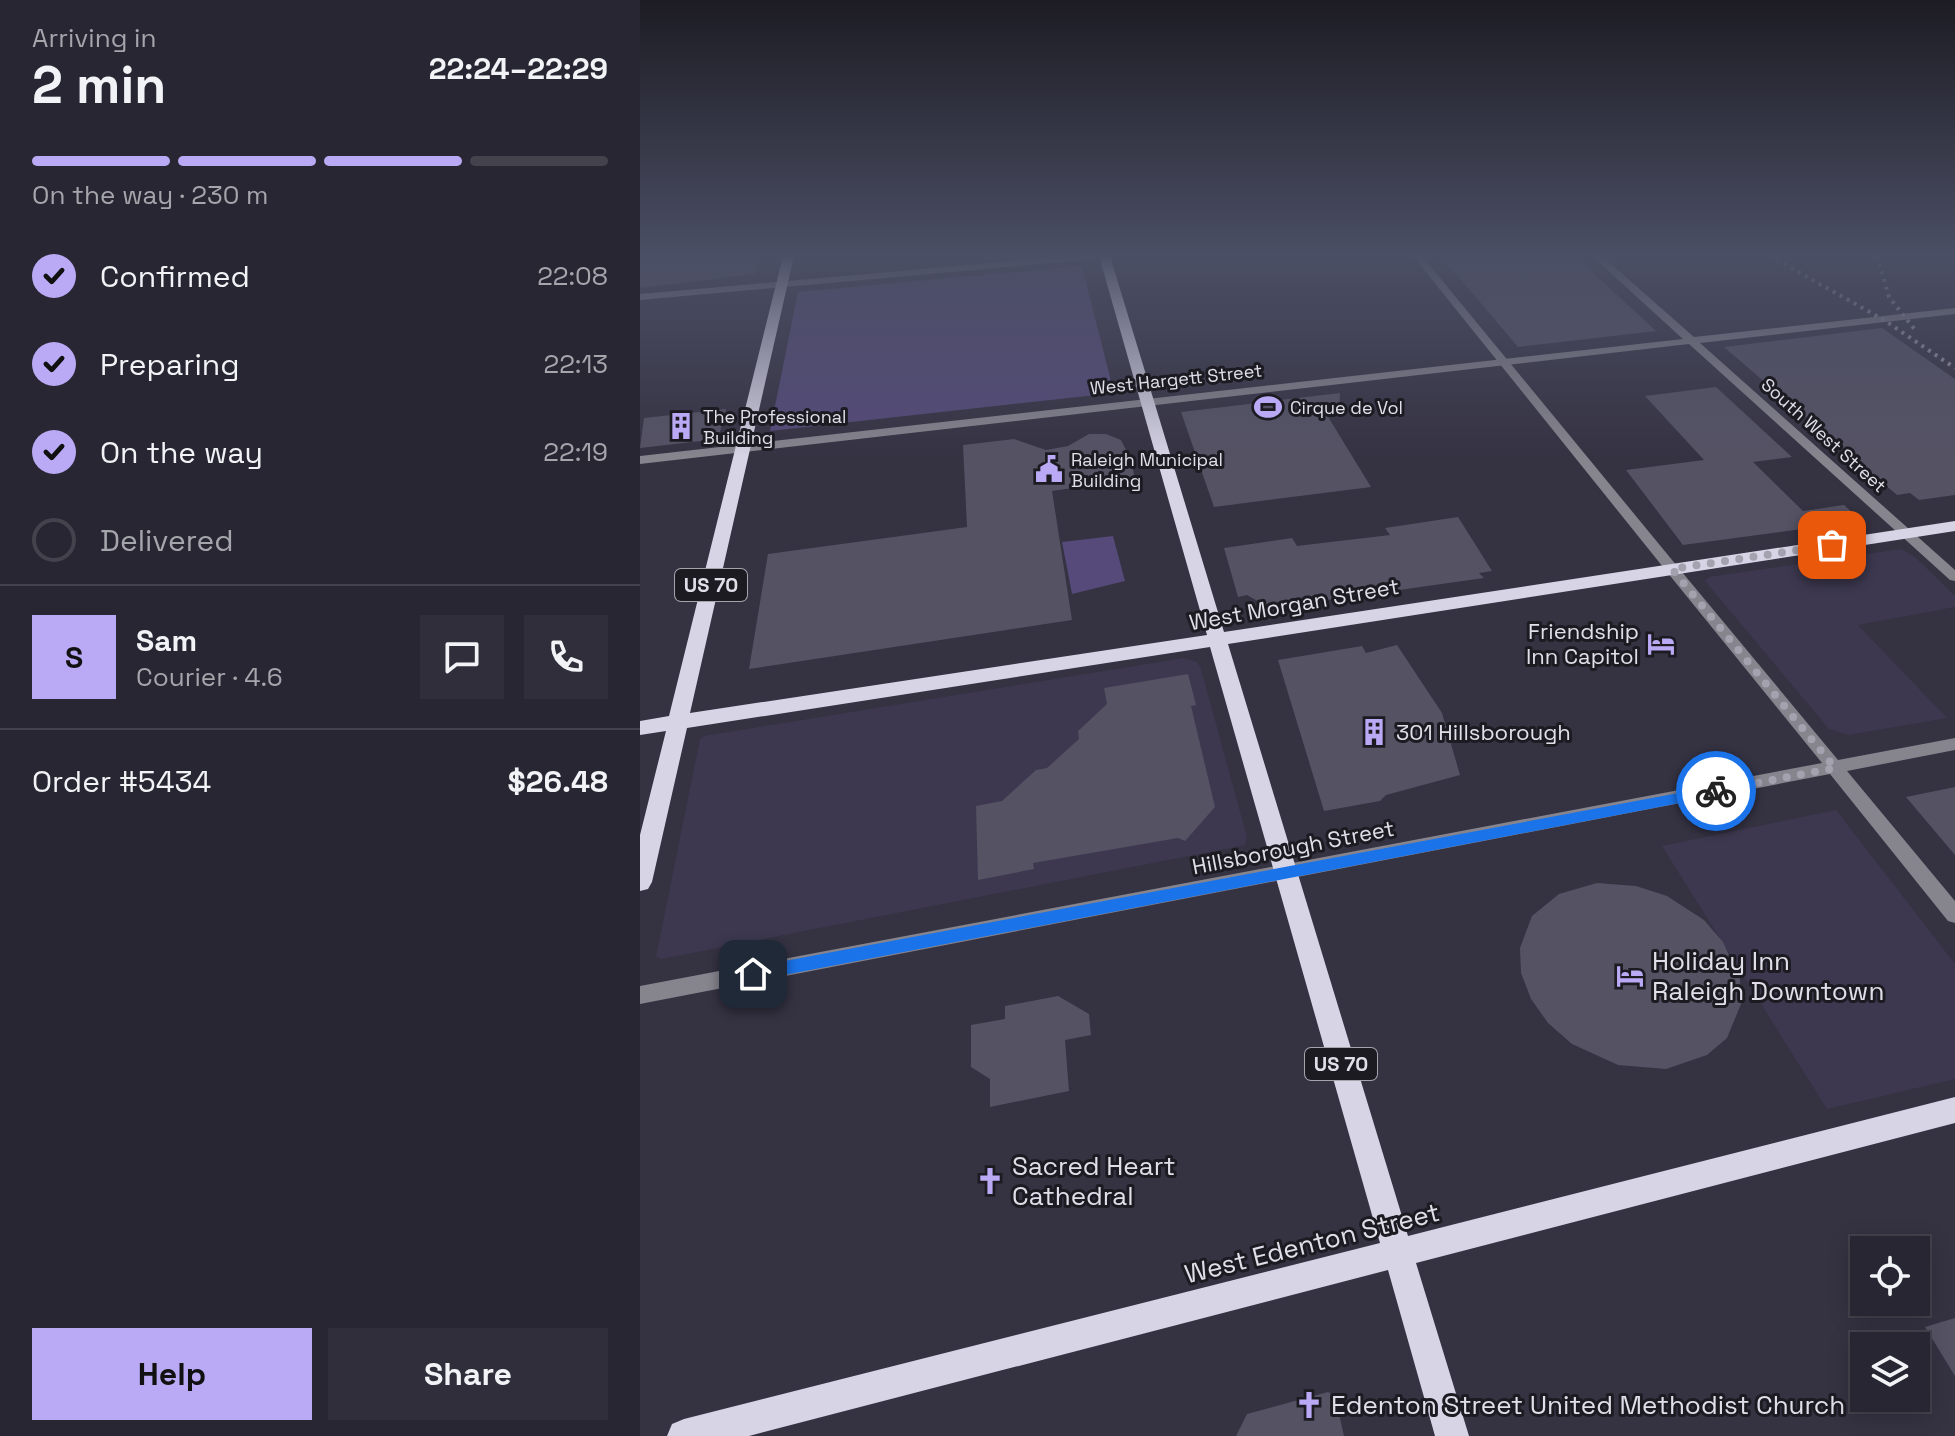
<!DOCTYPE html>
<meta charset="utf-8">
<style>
body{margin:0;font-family:"Space Grotesk",sans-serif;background:#302e3a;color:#f1f3f6;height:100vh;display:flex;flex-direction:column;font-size:30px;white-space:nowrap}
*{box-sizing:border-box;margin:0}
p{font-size:26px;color:#a5a5ac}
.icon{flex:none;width:44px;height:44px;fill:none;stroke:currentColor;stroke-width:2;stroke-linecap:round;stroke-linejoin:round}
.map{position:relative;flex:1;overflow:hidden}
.side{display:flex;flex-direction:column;background:#282632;width:640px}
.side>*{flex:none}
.controls{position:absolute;left:1210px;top:1236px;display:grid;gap:16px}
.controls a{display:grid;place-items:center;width:80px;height:80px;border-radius:0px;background:#282632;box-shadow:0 4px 20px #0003,0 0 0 2px #44434d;font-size:40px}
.pin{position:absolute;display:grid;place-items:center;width:68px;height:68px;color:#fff;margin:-34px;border-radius:16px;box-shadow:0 4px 12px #0006}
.courier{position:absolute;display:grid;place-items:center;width:80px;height:80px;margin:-40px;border:6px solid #1a73e8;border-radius:50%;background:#fff;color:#222;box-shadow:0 2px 10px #0007}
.summary em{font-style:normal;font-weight:700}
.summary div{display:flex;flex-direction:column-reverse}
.summary{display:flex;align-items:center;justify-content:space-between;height:136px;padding:0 32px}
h1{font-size:52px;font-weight:700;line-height:60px}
.bar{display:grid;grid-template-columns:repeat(4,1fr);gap:12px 8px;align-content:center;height:96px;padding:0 32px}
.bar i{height:10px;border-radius:6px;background:#44434d}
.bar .selected{background:#baaaf6}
.bar p{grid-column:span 4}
.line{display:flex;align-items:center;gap:20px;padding:0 32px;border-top:2px solid #44434d}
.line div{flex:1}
.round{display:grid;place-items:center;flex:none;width:84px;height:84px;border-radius:0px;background:#302e3a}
ol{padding:0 32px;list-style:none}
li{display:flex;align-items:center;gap:24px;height:88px}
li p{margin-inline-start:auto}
li .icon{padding:8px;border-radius:50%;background:#baaaf6;color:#111;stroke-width:4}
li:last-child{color:#a5a5ac}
li i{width:44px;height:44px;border:4px solid #44434d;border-radius:50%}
.primary-button{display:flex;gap:16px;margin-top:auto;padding:16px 32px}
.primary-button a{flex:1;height:92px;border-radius:0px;background:#baaaf6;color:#111;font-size:32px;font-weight:700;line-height:92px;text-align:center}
.primary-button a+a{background:#302e3a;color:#f1f3f6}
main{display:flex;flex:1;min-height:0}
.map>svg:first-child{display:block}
.built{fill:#3d384f}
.green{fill:#554a79}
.building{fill:#555264}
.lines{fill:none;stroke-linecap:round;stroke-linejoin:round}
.minor{fill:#86848d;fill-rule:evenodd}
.tertiary{fill:#86848d;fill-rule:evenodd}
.primary{fill:#d7d4e6;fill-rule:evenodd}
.rail{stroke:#9897a3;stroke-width:4;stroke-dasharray:3 5;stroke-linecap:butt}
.route{fill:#1a73e8}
.done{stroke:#a4a2af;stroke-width:8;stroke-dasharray:0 14.4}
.labels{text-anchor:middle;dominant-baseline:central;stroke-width:6;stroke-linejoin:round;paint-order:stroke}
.far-street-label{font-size:18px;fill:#e0dfe9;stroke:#1c1b22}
.far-poi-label{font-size:18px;fill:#e0dfe9;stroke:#1c1b22;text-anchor:start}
.shield{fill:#1c1b22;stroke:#a5a4ad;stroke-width:2}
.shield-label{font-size:20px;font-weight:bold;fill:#e0dfe9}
.street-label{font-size:22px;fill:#e0dfe9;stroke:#1c1b22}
.poi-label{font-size:22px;fill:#e0dfe9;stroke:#1c1b22;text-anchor:end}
.near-poi-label{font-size:26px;fill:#e0dfe9;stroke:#1c1b22;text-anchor:start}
.near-street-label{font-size:26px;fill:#e0dfe9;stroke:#1c1b22}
</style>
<main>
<section class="side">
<div class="summary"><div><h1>2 min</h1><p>Arriving in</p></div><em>22:24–22:29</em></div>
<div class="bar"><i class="selected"></i><i class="selected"></i><i class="selected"></i><i></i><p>On the way · 230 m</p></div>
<ol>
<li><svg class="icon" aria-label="check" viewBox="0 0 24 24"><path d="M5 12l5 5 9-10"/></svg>Confirmed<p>22:08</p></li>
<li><svg class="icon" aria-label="check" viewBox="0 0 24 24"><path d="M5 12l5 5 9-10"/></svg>Preparing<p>22:13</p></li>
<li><svg class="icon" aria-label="check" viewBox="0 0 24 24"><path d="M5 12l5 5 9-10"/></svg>On the way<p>22:19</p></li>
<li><i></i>Delivered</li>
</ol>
<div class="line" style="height:144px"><b class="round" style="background:#baaaf6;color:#111">S</b><div><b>Sam</b><p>Courier · 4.6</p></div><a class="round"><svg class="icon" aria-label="chat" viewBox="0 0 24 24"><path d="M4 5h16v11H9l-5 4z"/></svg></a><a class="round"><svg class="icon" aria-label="phone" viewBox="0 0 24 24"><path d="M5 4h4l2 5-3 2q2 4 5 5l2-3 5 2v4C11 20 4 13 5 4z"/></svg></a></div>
<div class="line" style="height:104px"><div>Order #5434</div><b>$26.48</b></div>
<div class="primary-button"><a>Help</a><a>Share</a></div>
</section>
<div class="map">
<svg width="1315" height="1436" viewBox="0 0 1315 1436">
<rect width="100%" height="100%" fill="#353242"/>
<!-- built -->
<path class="built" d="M1261 549 1275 557 1315 596V607L1218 625 1307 718 1208 735 1189 729 1065 581 1069 577Z
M544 658 557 662 561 669 607 837 605 845 21 959 16 957 60 739 64 736Z
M1196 810 1315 964V1079L1187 1109 1022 846Z"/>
<!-- green -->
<path class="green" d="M442 266 474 393 130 431 158 292Z
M473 536 485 581 432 594 422 542Z"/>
<!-- building -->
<path class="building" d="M0 256H121L115 274 0 288Z
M801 256H935L1016 331 878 347Z
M1242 328 1315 379V495L1279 500 1270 493 1257 495 1084 347Z
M1076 387 1152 457 1113 462 1163 511 1204 505 1222 521 1043 545 986 470 1064 460 1005 396Z
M700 393 699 413 687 415 731 487 574 507 541 412Z
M86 409 78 439 0 448 4 418Z
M449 434H466L481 440 491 460 495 479 412 491 432 620 109 669 128 554 327 527 323 445 374 439 406 450 428 446Z
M818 517 852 571 839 573 844 578 624 609 621 603 607 595 598 597 584 548 652 538 657 546 750 535 745 528Z
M757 645 802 713 820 775 746 795 740 801 684 811 638 660 722 646 726 653Z
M548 674 556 705 551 706 575 807 545 841 538 838 393 863 394 869 338 880 336 806 362 801 396 770 407 768 439 739 438 731 467 704 464 688Z
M1315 787V855L1266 797Z
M957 883 996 886 1027 896 1064 920 1083 942 1100 979 1101 1004 1087 1038 1067 1055 1026 1069 978 1065 932 1044 908 1023 891 999 881 973 880 948 892 916 919 894Z
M418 996 449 1014 451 1035 425 1040 429 1091 350 1107V1079L331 1067V1025L365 1019V1006Z
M1315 1318V1376L1285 1327Z
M688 1392 695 1396 704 1436H596L607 1414Z"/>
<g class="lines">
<!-- minor -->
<path class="minor" d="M773 256H782L1037 566 1039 569 1037 572H1027Z"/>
<!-- tertiary -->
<path class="tertiary" d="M429 256H460L455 259 0 300V294Z
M952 256H962L1054 337 1315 308V314L1060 343 1315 570V581L1310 580 1049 344 0 464V456L1043 339Z
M1032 565 1037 566 1198 760 1315 738V750L1207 771 1315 901V923L1308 921 1190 774 0 1004V986L1182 763 1027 572 1025 569Z"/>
<!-- primary -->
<path class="primary" d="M143 256H154L50 713 567 635 459 256H470L584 632 1315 521V531L588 644 768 1236 1315 1097V1123L776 1263 829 1436H795L748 1270 109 1436H27L32 1424 44 1419 740 1243 570 647 47 728 12 882 8 889 0 891V835L26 731 0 735V721L29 716Z"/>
<!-- rail -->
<path class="rail" d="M1130 256 1244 320 1315 368
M1237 256 1249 297 1276 331"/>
</g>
<!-- sky -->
<linearGradient id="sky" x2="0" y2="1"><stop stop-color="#1d1c24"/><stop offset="0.56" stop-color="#4b4f65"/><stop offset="1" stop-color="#4b4f65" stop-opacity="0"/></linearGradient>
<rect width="1315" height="457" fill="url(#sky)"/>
<!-- route -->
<path class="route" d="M1076 786 1082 791 1076 796 113 981 105 974 113 967Z"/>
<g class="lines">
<!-- done -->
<path class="done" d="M1076 791 1195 768 1032 569 1192 545"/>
</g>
<!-- icons -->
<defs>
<g id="stadium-bare" transform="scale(2.16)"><path d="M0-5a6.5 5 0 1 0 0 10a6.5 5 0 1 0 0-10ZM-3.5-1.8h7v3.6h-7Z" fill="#baaaf6" stroke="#1c1b22" stroke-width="2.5" paint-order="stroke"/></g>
<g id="building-bare" transform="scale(2.16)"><path d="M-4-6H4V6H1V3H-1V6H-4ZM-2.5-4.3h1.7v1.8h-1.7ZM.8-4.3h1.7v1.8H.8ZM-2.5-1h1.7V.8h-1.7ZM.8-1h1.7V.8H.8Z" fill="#baaaf6" stroke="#1c1b22" stroke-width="2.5" paint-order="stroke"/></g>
<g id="civic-bare" transform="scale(2.16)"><path d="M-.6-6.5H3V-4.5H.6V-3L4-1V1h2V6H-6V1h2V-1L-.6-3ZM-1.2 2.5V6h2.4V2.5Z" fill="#baaaf6" stroke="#1c1b22" stroke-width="2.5" paint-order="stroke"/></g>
<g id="hotel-bare" transform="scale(2.16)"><path d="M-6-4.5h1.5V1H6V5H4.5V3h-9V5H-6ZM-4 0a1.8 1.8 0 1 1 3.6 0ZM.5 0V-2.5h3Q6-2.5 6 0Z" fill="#baaaf6" stroke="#1c1b22" stroke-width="2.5" paint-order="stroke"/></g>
<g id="church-bare" transform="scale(2.16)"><path d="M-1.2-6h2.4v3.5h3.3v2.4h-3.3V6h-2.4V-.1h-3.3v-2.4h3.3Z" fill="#baaaf6" stroke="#1c1b22" stroke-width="2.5" paint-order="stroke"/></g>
</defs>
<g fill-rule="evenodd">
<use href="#stadium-bare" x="628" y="407"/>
<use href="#building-bare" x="41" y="426"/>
<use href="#civic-bare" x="409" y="469"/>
<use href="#hotel-bare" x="1021" y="644"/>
<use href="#building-bare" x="734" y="732"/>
<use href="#hotel-bare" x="990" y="976"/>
<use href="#church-bare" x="350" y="1181"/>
<use href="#church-bare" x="669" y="1405"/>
</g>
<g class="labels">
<!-- far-street labels -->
<g class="far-street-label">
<text transform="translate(536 379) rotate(-6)">West Hargett Street</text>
<text transform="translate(1184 435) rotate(42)">South West Street</text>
</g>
<!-- far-poi labels -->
<g class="far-poi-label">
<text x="650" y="407">Cirque de Vol</text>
<text x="63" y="416">The Professional<tspan x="63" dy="21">Building</tspan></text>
<text x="431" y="459">Raleigh Municipal<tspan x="431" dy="21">Building</tspan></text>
</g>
<!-- shield labels -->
<g class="shield">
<rect x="35" y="569" width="72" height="32" rx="6"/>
<rect x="665" y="1048" width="72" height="32" rx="6"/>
</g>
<g class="shield-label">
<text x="71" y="585">US 70</text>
<text x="701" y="1064">US 70</text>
</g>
<!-- street labels -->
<g class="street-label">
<text transform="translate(654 604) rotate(-10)">West Morgan Street</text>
<text transform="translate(653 847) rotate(-11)">Hillsborough Street</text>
</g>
<!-- poi labels -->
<g class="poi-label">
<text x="999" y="631">Friendship<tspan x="999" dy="25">Inn Capitol</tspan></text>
<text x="756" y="732" text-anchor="start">301 Hillsborough</text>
</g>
<!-- near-poi labels -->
<g class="near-poi-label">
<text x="1012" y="961">Holiday Inn<tspan x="1012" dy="30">Raleigh Downtown</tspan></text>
<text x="372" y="1166">Sacred Heart<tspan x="372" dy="30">Cathedral</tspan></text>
<text x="691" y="1405">Edenton Street United Methodist Church</text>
</g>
<!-- near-street labels -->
<g class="near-street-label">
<text transform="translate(672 1243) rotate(-14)">West Edenton Street</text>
</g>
</g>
</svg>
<div class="controls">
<a><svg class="icon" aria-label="locate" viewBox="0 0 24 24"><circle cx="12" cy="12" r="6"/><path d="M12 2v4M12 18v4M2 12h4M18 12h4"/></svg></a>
<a><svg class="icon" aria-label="layers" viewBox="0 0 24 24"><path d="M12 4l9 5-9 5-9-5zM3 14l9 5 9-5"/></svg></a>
</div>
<div class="pin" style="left:1192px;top:545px;background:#ea580c"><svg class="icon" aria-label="bag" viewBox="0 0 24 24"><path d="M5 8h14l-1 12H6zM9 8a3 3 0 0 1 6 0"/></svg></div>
<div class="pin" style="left:113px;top:974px;background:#1f2937"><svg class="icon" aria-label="home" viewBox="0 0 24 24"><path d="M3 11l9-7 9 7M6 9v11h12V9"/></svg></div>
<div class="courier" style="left:1076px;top:791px"><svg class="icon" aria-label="bike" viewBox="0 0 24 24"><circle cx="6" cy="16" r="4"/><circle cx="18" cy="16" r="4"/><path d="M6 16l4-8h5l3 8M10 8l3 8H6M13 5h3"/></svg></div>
</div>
</main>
